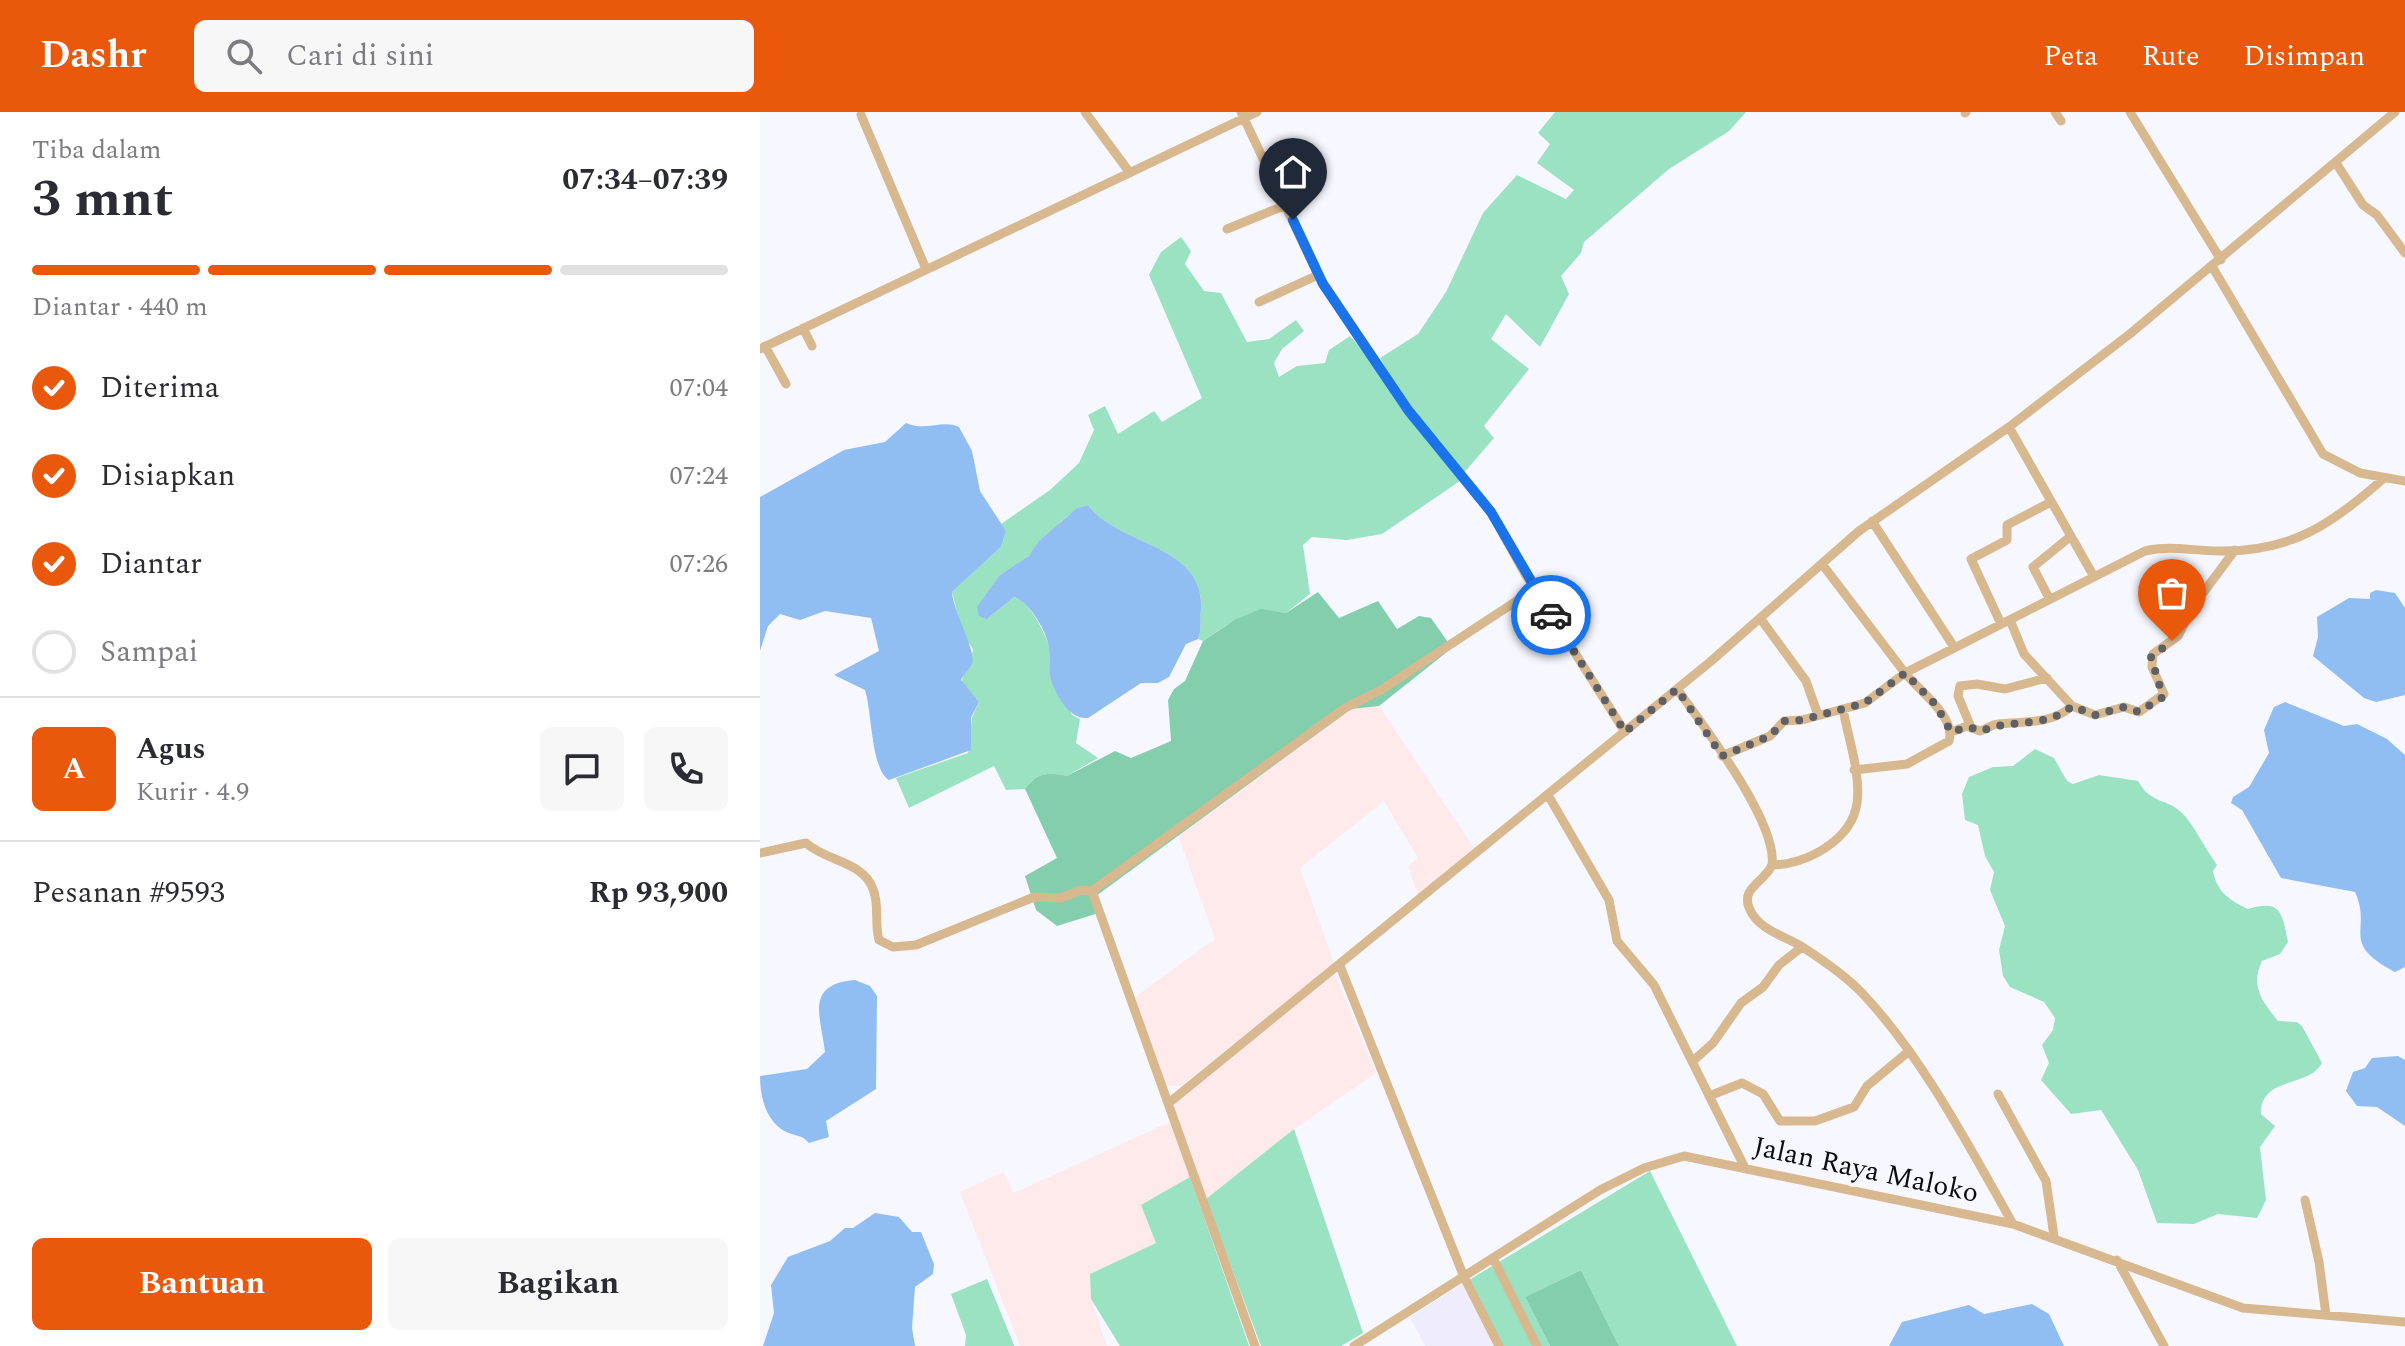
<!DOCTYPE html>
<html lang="id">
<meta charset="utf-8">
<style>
body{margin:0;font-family:Spectral,serif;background:#f7f7f7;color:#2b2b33;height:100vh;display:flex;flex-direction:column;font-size:30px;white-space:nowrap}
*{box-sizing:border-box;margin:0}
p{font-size:26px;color:#7c7c81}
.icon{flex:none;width:44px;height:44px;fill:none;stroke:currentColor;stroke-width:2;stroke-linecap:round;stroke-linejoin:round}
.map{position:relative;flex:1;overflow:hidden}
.panel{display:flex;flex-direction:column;background:#fff;width:760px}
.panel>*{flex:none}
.pin{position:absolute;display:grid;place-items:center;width:68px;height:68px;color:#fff;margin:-82px -34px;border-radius:50% 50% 50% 0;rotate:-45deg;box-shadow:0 0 8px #0007}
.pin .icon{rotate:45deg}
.courier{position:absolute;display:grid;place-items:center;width:80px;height:80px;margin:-40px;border:6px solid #1a73e8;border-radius:50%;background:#fff;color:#222;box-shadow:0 2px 10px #0007}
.summary em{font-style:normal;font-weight:700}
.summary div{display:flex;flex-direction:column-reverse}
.summary{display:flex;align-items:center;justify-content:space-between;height:136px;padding:0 32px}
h1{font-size:52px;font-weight:700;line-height:60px}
.bar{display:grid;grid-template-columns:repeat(4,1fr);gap:12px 8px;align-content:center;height:96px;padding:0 32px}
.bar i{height:10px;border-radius:6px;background:#e1e1e2}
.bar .current{background:#ea580c}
.bar p{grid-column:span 4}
.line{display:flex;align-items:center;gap:20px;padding:0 32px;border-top:2px solid #e1e1e2}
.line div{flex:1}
.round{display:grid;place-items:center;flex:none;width:84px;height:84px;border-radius:12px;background:#f7f7f7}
ol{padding:0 32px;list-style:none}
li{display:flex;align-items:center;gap:24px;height:88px}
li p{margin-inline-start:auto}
li .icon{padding:8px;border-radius:50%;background:#ea580c;color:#fff;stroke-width:4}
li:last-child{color:#7c7c81}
li i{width:44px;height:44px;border:4px solid #e1e1e2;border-radius:50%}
.primary-button{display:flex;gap:16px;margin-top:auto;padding:16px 32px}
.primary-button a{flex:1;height:92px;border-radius:12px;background:#ea580c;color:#fff;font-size:32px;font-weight:700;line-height:92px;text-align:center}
.primary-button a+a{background:#f7f7f7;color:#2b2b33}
header{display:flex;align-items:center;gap:48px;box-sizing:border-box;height:112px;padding:0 40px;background:#ea580c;color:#fff}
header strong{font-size:38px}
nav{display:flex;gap:44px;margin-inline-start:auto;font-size:28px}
.search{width:560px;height:72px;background:#f7f7f7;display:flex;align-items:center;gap:20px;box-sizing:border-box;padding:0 28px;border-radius:12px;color:#7c7c81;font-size:30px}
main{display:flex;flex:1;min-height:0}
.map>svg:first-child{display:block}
.industrial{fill:#fee9eb}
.education{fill:#efecfe}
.green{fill:#9ae2c2}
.forest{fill:#83cfad}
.water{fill:#90bdf2}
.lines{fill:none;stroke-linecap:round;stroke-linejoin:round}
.minor{stroke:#d8b88e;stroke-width:9}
.done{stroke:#5f6064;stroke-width:8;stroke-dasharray:0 14.4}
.route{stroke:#1a73e8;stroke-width:10}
.labels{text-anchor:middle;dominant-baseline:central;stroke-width:8;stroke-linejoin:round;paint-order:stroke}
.street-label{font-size:28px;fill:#0d0e11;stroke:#f7f8ff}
</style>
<header>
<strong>Dashr</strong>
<div class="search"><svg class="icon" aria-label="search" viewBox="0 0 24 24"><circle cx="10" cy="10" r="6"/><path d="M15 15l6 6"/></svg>Cari di sini</div>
<nav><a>Peta</a><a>Rute</a><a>Disimpan</a></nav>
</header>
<main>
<section class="panel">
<div class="summary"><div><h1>3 mnt</h1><p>Tiba dalam</p></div><em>07:34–07:39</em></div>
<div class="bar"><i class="current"></i><i class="current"></i><i class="current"></i><i></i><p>Diantar · 440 m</p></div>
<ol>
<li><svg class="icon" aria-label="check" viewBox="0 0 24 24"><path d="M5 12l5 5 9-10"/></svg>Diterima<p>07:04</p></li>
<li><svg class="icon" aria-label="check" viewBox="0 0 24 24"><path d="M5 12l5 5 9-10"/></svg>Disiapkan<p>07:24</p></li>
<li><svg class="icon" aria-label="check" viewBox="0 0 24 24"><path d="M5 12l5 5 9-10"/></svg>Diantar<p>07:26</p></li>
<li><i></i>Sampai</li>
</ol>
<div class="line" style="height:144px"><b class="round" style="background:#ea580c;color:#fff">A</b><div><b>Agus</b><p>Kurir · 4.9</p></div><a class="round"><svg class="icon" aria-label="chat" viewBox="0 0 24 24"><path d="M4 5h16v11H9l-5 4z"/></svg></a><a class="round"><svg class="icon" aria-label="phone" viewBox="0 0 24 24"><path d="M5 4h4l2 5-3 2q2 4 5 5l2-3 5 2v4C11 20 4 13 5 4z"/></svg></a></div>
<div class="line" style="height:104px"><div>Pesanan #9593</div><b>Rp 93,900</b></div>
<div class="primary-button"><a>Bantuan</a><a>Bagikan</a></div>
</section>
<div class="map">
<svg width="1645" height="1234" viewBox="0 0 1645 1234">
<rect width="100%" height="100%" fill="#f7f8ff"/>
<!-- industrial -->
<path class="industrial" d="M619 594 714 736 658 783 648 754 658 746 624 689 540 756 574 851 421 974H405L375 885 455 827 418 723 591 597Z
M575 862 616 961 534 1017 446 1087 414 997 416 988Z
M410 1010 430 1065 396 1131 330 1162 331 1187 347 1234H260L200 1080 243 1060 254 1081Z"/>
<!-- education -->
<path class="education" d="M702 1172 734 1234H665L650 1205Z"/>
<!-- green -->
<path class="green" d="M795 0H986L969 19 909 57 824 130 821 141 801 164 809 182 780 235 746 202 731 227 769 257 724 314 734 326 702 363 643 290 620 246 658 222 686 180 723 101 757 63 806 87 814 78 777 51 790 32 778 21Z
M421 125 431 139 425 152 444 179 461 181 487 230 509 227 536 208 544 219 522 237 514 251 519 265 537 254 565 251 569 238 590 224 615 252 640 295 700 369 622 422 587 428 552 425 543 433 550 482 526 501C487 495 475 508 443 529L438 527C442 517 440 507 441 496 445 433 359 434 328 393 305 400 287 425 271 442 263 451 250 457 240 463L227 507 254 485C285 497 301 573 312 603L320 607 316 631 338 646 307 664C287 660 278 660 265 677L246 678 234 654 149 696 136 666 208 641 212 606 219 590 202 572C201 562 211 551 213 537L203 523 192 480 241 435 246 419 241 412 290 378 319 351 334 318 328 303 345 294 358 322 394 299 402 310 442 286 389 163 401 140Z
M1275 637 1294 646 1307 669 1313 672 1339 663 1378 669C1392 694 1408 685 1424 703 1436 717 1446 738 1457 753L1453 759C1457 780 1469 788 1488 797 1521 787 1522 800 1528 830L1520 842 1502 849C1490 874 1502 889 1518 909L1537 910 1542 914 1562 951C1549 976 1500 964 1501 1002L1515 1014 1500 1035 1506 1088 1497 1106 1458 1102 1434 1112 1397 1111 1378 1058 1341 998 1311 1002 1281 968 1289 951 1282 933 1293 918 1295 906 1284 890 1250 875 1243 864 1239 838 1245 814 1230 778 1234 760 1225 744 1218 713 1205 708 1202 682 1209 665 1233 655 1253 654Z
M534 1017 603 1221 581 1234H501L446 1087Z
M890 1059 977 1234H859L821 1158 765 1185 790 1234H743L709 1168Z
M430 1065 489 1234H360L331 1187 330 1162 396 1131 381 1093Z
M227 1167 254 1233V1234H205L206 1223 191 1182Z"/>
<!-- forest -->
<path class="forest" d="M558 480 579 506 618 489 637 517 659 504 671 506 692 536 619 594 591 597 336 784 342 800 297 814 276 798 265 764 297 746 265 677C278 660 287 660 307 664L355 639 371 646 411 629 408 588 414 577 425 569 443 529 476 507 501 497 526 501Z
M821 1158 859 1234H790L765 1185Z"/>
<!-- water -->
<path class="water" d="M146 311C165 320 183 307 199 315L212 339 220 379 246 419 241 435 192 480C193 499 217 540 212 552 209 558 204 561 201 568L219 590 211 606V638L129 668C111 658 112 599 105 578L74 563 119 539 111 506 65 499 40 508 20 502 8 514 0 539V385L84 338 125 330Z
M328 393C359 434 445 433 441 496 440 507 442 517 438 527L426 532 409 565 398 571H381L328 606C310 608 297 585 291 568 289 560 290 551 290 543 290 524 271 491 254 485L227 507 219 504 217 495 240 463 269 444 279 429 316 397Z
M1616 478 1635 481 1645 496V583L1616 590 1604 586 1553 544 1558 525 1557 505 1589 486 1610 487V481Z
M1525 590 1584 614 1597 612 1627 627 1645 643V855L1635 860C1578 830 1613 819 1595 780L1521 766 1482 698 1471 691 1473 685 1489 675 1509 641 1504 618 1514 595Z
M95 868 110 874 117 884 116 977 66 1009 69 1025 49 1031C43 1023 35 1024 26 1020 6 1010 0 985 0 964L47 957 65 940C61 905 44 872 95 868Z
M1638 944 1645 948V1014L1617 995 1597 994 1586 979 1593 960 1605 956 1612 946Z
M115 1101 139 1105 152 1120H161L174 1152 173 1162 155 1175 152 1216 155 1234H3L14 1201 11 1173 28 1145 70 1129 85 1116H93Z
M1272 1192 1289 1202 1304 1234H1129L1142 1210 1209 1193 1224 1202Z"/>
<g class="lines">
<!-- minor -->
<path class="minor" d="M325 0 370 61
M481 0 558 163 648 298 731 400 765 462 865 620
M1295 0 1301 9
M1370 0 1461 148
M1205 1 1206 0
M101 3 166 157
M1576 51 1603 93 1617 103 1645 141
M467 117 526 93
M1453 156 1563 342 1600 361 1645 369
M499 190 558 163
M43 216 52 234
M5 234 26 272
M0 237 497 0
M1249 315 1333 463
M1112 409 1194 535
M1062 452 1145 561 1385 439C1410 433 1433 439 1459 439 1531 440 1571 413 1623 367
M1289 486 1273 455 1311 424
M1000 506 1046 569 1058 603
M1250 508 1264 542 1312 594 1335 603 1364 595 1379 600 1404 582 1392 555 1393 542 1418 524 1434 493 1475 438
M1241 512 1211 447 1247 428V413L1291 390
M917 577C943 613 1018 711 1012 753 1005 770 979 776 990 798 1000 819 1026 824 1044 836 1064 849 1086 864 1102 881 1162 944 1210 1036 1253 1112
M1209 615 1220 619C1226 617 1233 612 1238 612 1264 609 1291 613 1312 594
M1191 620 1210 613 1198 584 1200 574 1217 572 1245 577 1287 566
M962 644 1010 624 1024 609 1042 608 1105 591 1145 561C1159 579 1196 604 1189 629L1147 652 1094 658
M788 683 849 788 857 829 894 873 984 1054
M0 741 46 731C65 749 103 749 113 777 120 795 114 810 119 828L133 835 156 833 274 785 301 786 321 778 332 779 585 596 621 578 755 490 773 474
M1012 753C1046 753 1092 728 1097 691 1101 661 1088 626 1083 597
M332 779 495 1234
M580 854 704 1165 739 1234
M933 949 953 931 981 891 1003 875 1019 853 1042 835
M1238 982 1286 1069 1294 1124
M949 984 982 971 1003 982 1020 1009H1055L1094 995 1107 974 1148 940
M410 990 950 550 1099 419 1249 315 1371 221 1635 0
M1545 1088 1559 1150 1566 1203
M733 1146 777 1234
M1357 1148 1404 1234
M594 1234 840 1078 884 1056 924 1044 1253 1112 1483 1196 1645 1210"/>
</g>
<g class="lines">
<!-- done -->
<path class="done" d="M791 503 865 620 917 577 962 644 1010 624 1024 609 1042 608 1105 591 1145 561 1176 593 1191 620 1209 615 1222 619C1251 606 1286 617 1312 594L1335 603 1364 595 1379 600 1403 585 1391 545 1412 529"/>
<!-- route -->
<path class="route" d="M533 108 563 172 648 298 731 400 791 503"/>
</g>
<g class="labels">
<!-- street labels -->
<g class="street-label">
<text transform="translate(1106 1058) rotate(12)">Jalan Raya Maloko</text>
</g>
</g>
</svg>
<div class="pin" style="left:1412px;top:529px;background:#ea580c"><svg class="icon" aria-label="bag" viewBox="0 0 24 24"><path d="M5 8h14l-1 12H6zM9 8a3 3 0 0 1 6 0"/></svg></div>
<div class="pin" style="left:533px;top:108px;background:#1f2937"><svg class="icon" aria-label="home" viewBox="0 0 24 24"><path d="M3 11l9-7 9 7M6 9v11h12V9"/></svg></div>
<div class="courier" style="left:791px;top:503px"><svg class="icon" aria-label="car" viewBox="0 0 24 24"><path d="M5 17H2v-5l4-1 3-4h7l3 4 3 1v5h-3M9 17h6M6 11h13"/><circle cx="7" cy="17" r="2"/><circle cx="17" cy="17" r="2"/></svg></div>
</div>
</main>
